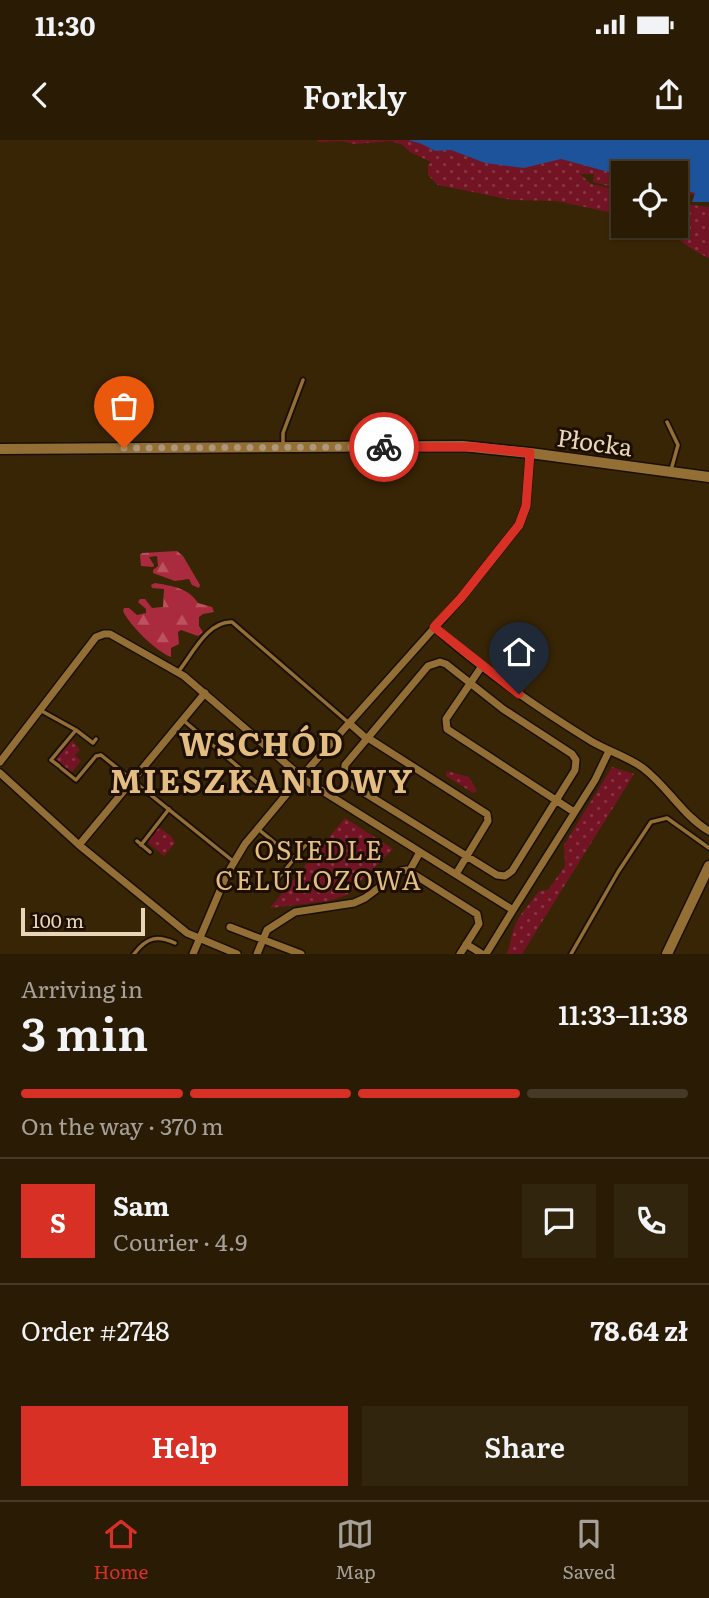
<!DOCTYPE html>
<meta charset="utf-8">
<style>
body{margin:0;font-family:Literata,serif;background:#32250e;color:#f1f3f6;height:100vh;display:flex;flex-direction:column;font-size:26px;white-space:nowrap}
*{box-sizing:border-box;margin:0}
p{font-size:23px;color:#a5a19a}
.icon{flex:none;width:38px;height:38px;fill:none;stroke:currentColor;stroke-width:2;stroke-linecap:round;stroke-linejoin:round}
.map{position:relative;height:814px;overflow:hidden}
.sheet{display:flex;flex-direction:column;background:#2a1c04;flex:1}
.sheet>*{flex:none}
.fabs{position:absolute;left:611px;top:21px;display:grid;gap:14px}
.fabs a{display:grid;place-items:center;width:77px;height:77px;border-radius:0px;background:#2a1c04;box-shadow:0 2px 5px #0004,0 0 0 2px #463a26;font-size:35px}
.scale{position:absolute;left:21px;bottom:18px;width:124px;box-sizing:border-box;padding-left:7px;border:4px solid #e9d5b9;border-top:0;font-size:19px;line-height:24px;white-space:nowrap;color:#e9d5b9;-webkit-text-stroke:5px #1c0f00;paint-order:stroke}
.pin{position:absolute;display:grid;place-items:center;width:60px;height:60px;color:#fff;margin:-72px -30px;border-radius:50% 50% 50% 0;rotate:-45deg;box-shadow:0 0 7px #0007}
.pin .icon{rotate:45deg}
.courier{position:absolute;display:grid;place-items:center;width:70px;height:70px;margin:-35px;border:5px solid #d93025;border-radius:50%;background:#fff;color:#222;box-shadow:0 2px 9px #0007}
.overview em{font-style:normal;font-weight:600}
.overview div{display:flex;flex-direction:column-reverse}
.overview{display:flex;align-items:center;justify-content:space-between;height:119px;padding:0 21px}
h1{font-size:46px;font-weight:600;line-height:52px}
.bar{display:grid;grid-template-columns:repeat(4,1fr);gap:10px 7px;align-content:center;height:84px;padding:0 21px}
.bar i{height:9px;border-radius:5px;background:#463a26}
.bar .current{background:#d93025}
.bar p{grid-column:span 4}
.line{display:flex;align-items:center;gap:18px;padding:0 21px;border-top:2px solid #463a26}
.line div{flex:1}
.round{display:grid;place-items:center;flex:none;width:74px;height:74px;border-radius:0px;background:#32250e}
.action{display:flex;gap:14px;margin-top:auto;padding:14px 21px}
.action a{flex:1;height:80px;border-radius:0px;background:#d93025;color:#fff;font-size:28px;font-weight:600;line-height:80px;text-align:center}
.action a+a{background:#32250e;color:#f1f3f6}
.status{display:flex;justify-content:space-between;align-items:center;height:49px;padding:0 35px;background:#2a1c04;direction:ltr}
.status svg{height:19px;fill:currentColor}
header{display:flex;justify-content:space-between;align-items:center;height:91px;padding:0 21px;background:#2a1c04;font-size:32px;font-weight:600}
.tabs{display:flex;justify-content:space-around;align-items:center;height:98px;border-top:2px solid #463a26;background:#2a1c04;font-size:19px;color:#a5a19a}
.tabs a{display:grid;justify-items:center;gap:4px}
.tabs .current{color:#d93025}
.map>svg:first-child{display:block}
.grass{fill:url(#grass-dots)}
.forest{fill:url(#forest-firs)}
.water{fill:#1d539b}
.lines{fill:none;stroke-linecap:round;stroke-linejoin:round}
.lane-casing{stroke:#1a0f01;stroke-width:7}
.street-casing{stroke:#1a0f01;stroke-width:10}
.secondary-casing{stroke:#1a0f01;stroke-width:13}
.lane{stroke:#936f35;stroke-width:3.5}
.street{stroke:#936f35;stroke-width:7}
.secondary{stroke:#936f35;stroke-width:10}
.done{stroke:#ab977a;stroke-width:7;stroke-dasharray:0 12.6}
.route{stroke:#d93025;stroke-width:9}
.labels{text-anchor:middle;dominant-baseline:central;stroke-width:6;stroke-linejoin:round;paint-order:stroke}
.street-label{font-size:24px;fill:#e9d5b9;stroke:#1c0f00}
.neighbourhood-label{font-size:26px;letter-spacing:2px;fill:#e4bd83;stroke:#1c0f00}
.district-label{font-size:32px;font-weight:bold;letter-spacing:2px;fill:#e4bd83;stroke:#1c0f00}
</style>
<div class="status"><b>11:30</b><svg viewBox="0 0 49 12"><path d="M0 12V9h3v3zM5 12V6h3v6zM10 12V3h3v9zM15 12V0h3v12zM26 1h20v11H26zM47 4h2v5h-2z"/></svg></div>
<header><svg class="icon" aria-label="back" viewBox="0 0 24 24"><path d="M15 5l-7 7 7 7"/></svg>Forkly<svg class="icon" aria-label="share" viewBox="0 0 24 24"><path d="M12 15V3M7 8l5-5 5 5M5 13v7h14v-7"/></svg></header>
<div class="map">
<svg width="709" height="814" viewBox="0 0 709 814">
<defs>
<pattern id="grass-dots" width="8" height="8" patternUnits="userSpaceOnUse" patternTransform="scale(1.75)"><rect width="8" height="8" fill="#731425"/><path d="M2 2h.1M6 6h.1" fill="none" stroke="#873543" stroke-width="1.8" stroke-linecap="round"/></pattern>
<pattern id="forest-firs" width="22" height="20" patternUnits="userSpaceOnUse" patternTransform="scale(1.75)"><rect width="22" height="20" fill="#aa2a3e"/><path d="M5 1l3.5 6h-7zM16 11l3.5 6h-7z" fill="#ba5260"/></pattern>
</defs>
<rect width="100%" height="100%" fill="#382506"/>
<!-- grass -->
<path class="grass" d="M317 0H709V54L684 55 677 58 685 64 709 67V118C689 110 675 94 656 86H676V33H623V50L593 42 594 34H580L591 44 623 51V75L556 61 513 60 438 45 428 35V25L431 22 410 12 403 5 391 1 355 4 342 1 318 2Z
M72 600 80 610 75 615 81 621 71 633 54 619 68 602Z
M612 627 634 634 522 814H506C511 806 510 800 513 791 517 776 530 764 539 751L548 750 565 726 564 705Z
M447 631 469 637 477 651 473 653 446 636Z
M345 678 393 709 347 755 329 761 270 768Z
M158 687 171 696 175 703 164 716 146 701Z"/>
<!-- forest -->
<path class="forest" d="M177 411 183 416 200 445 199 448 192 445 189 439 175 441 153 433V430L158 426 157 416 149 417 154 425 153 427 141 426 140 415 142 413Z
M155 443C171 446 188 447 198 463L212 467 214 472 203 474 199 477V486L203 492 198 496 181 490 178 492 179 504 171 508V517C156 511 130 486 123 471L124 468H129L137 475 146 473V469L138 462 140 459H145L152 468 163 467 164 449 152 448 151 445Z"/>
<!-- water -->
<path class="water" d="M408 0H709V62H692L695 53 676 49V33H623V36L561 19 524 28 485 23 451 10 435 11 422 4Z"/>
<g class="lines">
<!-- lane casing -->
<g class="lane-casing">
<path id="lane" d="M667 282 678 305 671 330
M283 307V293L303 240
M178 532C192 515 207 481 232 482L349 583
M40 570 76 590 93 603 96 599
M183 580 268 652
M59 626 51 620 76 590
M61 628 76 640 96 616 101 615 233 721
M258 689 294 718
M137 701 150 712
M141 705 169 669
M274 743 310 700
M134 814C147 797 157 795 175 803
M571 814 618 732 651 682 667 678 709 708"/>
</g>
<!-- street casing -->
<g class="street-casing">
<path id="street" d="M434 487C482 530 536 567 591 601 608 611 628 617 643 628 668 647 682 675 709 691
M440 522 446 524 503 569 572 614 576 620 575 630 512 731 505 736 497 735 349 643 344 636 345 625 428 526Z
M482 526 446 579 447 589 574 672
M349 583 367 599
M368 598 487 674 488 681 456 734
M0 622 96 497 104 494H110L184 536 305 640 513 770 595 640 609 611
M0 633 79 705 187 793 237 814
M79 705 205 553
M410 730 420 712
M230 787 301 814
M466 804 482 814
M193 814 227 734 245 704 301 637 461 458 519 385 526 366 530 313
M257 814 267 790 295 772 354 763 365 758 401 731 407 730 477 774 479 784 460 814
M486 814 513 770"/>
</g>
<!-- secondary casing -->
<g class="secondary-casing">
<path id="secondary" d="M0 309 463 306 530 313 709 337
M667 814 709 726"/>
</g>
<!-- lane -->
<use href="#lane" class="lane"/>
<!-- street -->
<use href="#street" class="street"/>
<!-- secondary -->
<use href="#secondary" class="secondary"/>
</g>
<g class="lines">
<!-- done -->
<path class="done" d="M124 308 384 307"/>
<!-- route -->
<path class="route" d="M384 307H476L530 313 526 366 519 385 461 458 434 487 519 554"/>
</g>
<g class="labels">
<!-- street labels -->
<g class="street-label">
<text transform="translate(595 301) rotate(8)">Płocka</text>
</g>
<!-- neighbourhood labels -->
<g class="neighbourhood-label">
<text x="319" y="708">OSIEDLE<tspan x="319" dy="30">CELULOZOWA</tspan></text>
</g>
<!-- district labels -->
<g class="district-label">
<text x="262" y="602">WSCHÓD<tspan x="262" dy="37">MIESZKANIOWY</tspan></text>
</g>
</g>
</svg>
<div class="fabs">
<a><svg class="icon" aria-label="locate" viewBox="0 0 24 24"><circle cx="12" cy="12" r="6"/><path d="M12 2v4M12 18v4M2 12h4M18 12h4"/></svg></a>
</div>
<div class="scale">100 m</div>
<div class="pin" style="left:124px;top:308px;background:#ea580c"><svg class="icon" aria-label="bag" viewBox="0 0 24 24"><path d="M5 8h14l-1 12H6zM9 8a3 3 0 0 1 6 0"/></svg></div>
<div class="pin" style="left:519px;top:554px;background:#1f2937"><svg class="icon" aria-label="home" viewBox="0 0 24 24"><path d="M3 11l9-7 9 7M6 9v11h12V9"/></svg></div>
<div class="courier" style="left:384px;top:307px"><svg class="icon" aria-label="bike" viewBox="0 0 24 24"><circle cx="6" cy="16" r="4"/><circle cx="18" cy="16" r="4"/><path d="M6 16l4-8h5l3 8M10 8l3 8H6M13 5h3"/></svg></div>
</div>
<section class="sheet">
<div class="overview"><div><h1>3 min</h1><p>Arriving in</p></div><em>11:33–11:38</em></div>
<div class="bar"><i class="current"></i><i class="current"></i><i class="current"></i><i></i><p>On the way · 370 m</p></div>
<div class="line" style="height:126px"><b class="round" style="background:#d93025;color:#fff">S</b><div><b>Sam</b><p>Courier · 4.9</p></div><a class="round"><svg class="icon" aria-label="chat" viewBox="0 0 24 24"><path d="M4 5h16v11H9l-5 4z"/></svg></a><a class="round"><svg class="icon" aria-label="phone" viewBox="0 0 24 24"><path d="M5 4h4l2 5-3 2q2 4 5 5l2-3 5 2v4C11 20 4 13 5 4z"/></svg></a></div>
<div class="line" style="height:91px"><div>Order #2748</div><b>78.64 zł</b></div>
<div class="action"><a>Help</a><a>Share</a></div>
</section>
<nav class="tabs">
<a class="current"><svg class="icon" aria-label="home" viewBox="0 0 24 24"><path d="M3 11l9-7 9 7M6 9v11h12V9"/></svg>Home</a>
<a><svg class="icon" aria-label="map" viewBox="0 0 24 24"><path d="M3 6l6-2 6 2 6-2v14l-6 2-6-2-6 2zM9 4v14M15 6v14"/></svg>Map</a>
<a><svg class="icon" aria-label="saved" viewBox="0 0 24 24"><path d="M7 4h10v16l-5-4-5 4z"/></svg>Saved</a>
</nav>
